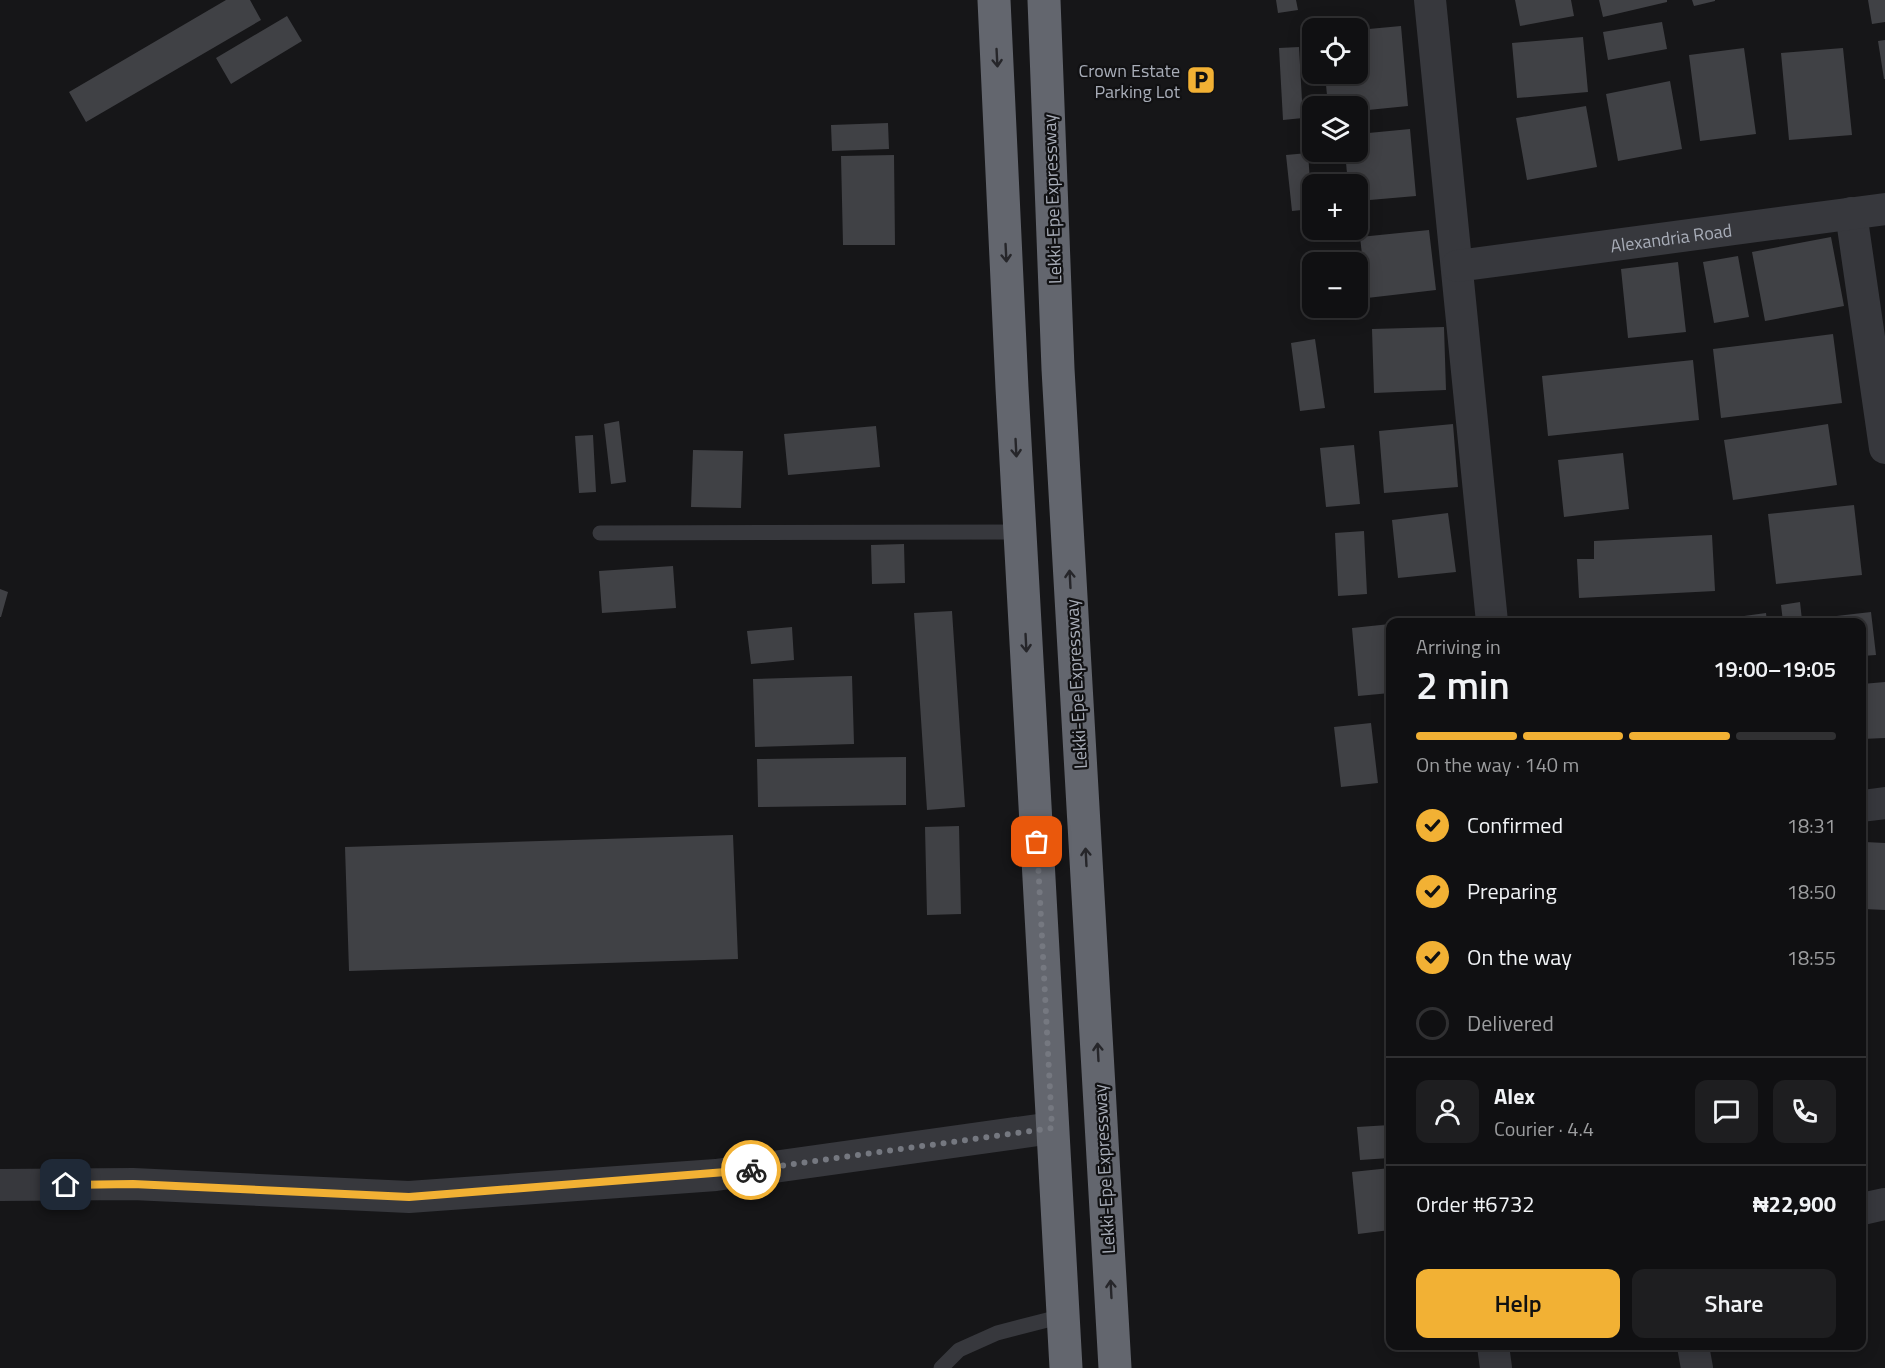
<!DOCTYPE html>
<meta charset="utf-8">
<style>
body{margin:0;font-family:"Titillium Web",sans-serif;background:#1e1e20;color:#f1f3f6;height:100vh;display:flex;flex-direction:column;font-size:22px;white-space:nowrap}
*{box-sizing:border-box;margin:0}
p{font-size:20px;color:#9c9d9f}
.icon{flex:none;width:33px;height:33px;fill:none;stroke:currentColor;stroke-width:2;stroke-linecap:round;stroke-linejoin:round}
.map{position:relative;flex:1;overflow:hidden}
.drawer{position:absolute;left:1386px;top:618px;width:480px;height:732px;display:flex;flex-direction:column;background:#101012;border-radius:12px;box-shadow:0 3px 15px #0003,0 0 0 2px #303032}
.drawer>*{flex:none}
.fabs{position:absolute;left:1302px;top:18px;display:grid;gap:12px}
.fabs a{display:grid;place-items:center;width:66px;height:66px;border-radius:12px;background:#101012;box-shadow:0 3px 15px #0003,0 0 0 2px #303032;font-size:30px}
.pin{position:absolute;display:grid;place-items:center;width:51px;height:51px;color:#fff;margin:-26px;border-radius:12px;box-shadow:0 3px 9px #0006}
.courier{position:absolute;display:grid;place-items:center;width:60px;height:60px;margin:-30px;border:4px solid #f2b134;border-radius:50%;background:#fff;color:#222;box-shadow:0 2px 8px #0007}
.headline em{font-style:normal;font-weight:600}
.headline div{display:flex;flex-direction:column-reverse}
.headline{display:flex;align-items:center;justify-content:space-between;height:102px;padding:0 30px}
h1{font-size:39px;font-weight:600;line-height:45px}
.bar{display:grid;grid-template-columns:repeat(4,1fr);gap:9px 6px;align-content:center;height:72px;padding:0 30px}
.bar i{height:8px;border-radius:4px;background:#303032}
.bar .current{background:#f2b134}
.bar p{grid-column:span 4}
.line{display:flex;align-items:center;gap:15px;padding:0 30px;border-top:2px solid #303032}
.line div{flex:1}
.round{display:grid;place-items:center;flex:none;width:63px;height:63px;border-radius:12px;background:#1e1e20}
ol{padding:0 30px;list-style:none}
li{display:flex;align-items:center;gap:18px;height:66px}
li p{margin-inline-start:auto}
li .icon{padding:6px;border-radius:50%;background:#f2b134;color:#111;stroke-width:4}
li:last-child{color:#9c9d9f}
li i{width:33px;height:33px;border:3px solid #303032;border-radius:50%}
.cta{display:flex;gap:12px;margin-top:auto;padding:12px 30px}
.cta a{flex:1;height:69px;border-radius:12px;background:#f2b134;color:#111;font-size:24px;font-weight:600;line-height:69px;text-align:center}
.cta a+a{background:#1e1e20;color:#f1f3f6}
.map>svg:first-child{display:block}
.building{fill:#404145}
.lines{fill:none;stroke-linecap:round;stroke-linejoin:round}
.lane{stroke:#37383d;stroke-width:15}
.street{stroke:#37383d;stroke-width:32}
.highway{stroke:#63666e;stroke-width:33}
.oneway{stroke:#26262a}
.done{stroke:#757880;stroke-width:6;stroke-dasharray:0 10.8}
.route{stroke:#f2b134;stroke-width:8}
.labels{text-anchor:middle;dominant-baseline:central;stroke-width:4.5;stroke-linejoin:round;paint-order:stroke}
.poi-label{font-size:18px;fill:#a8adb8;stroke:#111113;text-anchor:end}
.street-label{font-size:18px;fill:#a8adb8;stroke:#111113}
</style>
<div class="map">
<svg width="1885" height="1368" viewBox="0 0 1885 1368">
<rect width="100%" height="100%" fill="#161618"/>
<!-- building -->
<path class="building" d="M226 0H250L261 20 86 122 69 92Z
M1276 0H1296L1298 10 1278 13Z
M1515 0H1571L1574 16 1520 26Z
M1599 0H1667V2L1603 17Z
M1692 0H1715V1L1694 6Z
M1868 0H1885V22L1872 24Z
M287 16 302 41 231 84 216 58Z
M1662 22 1667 49 1608 60 1603 32Z
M1401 26 1408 106 1358 111V106H1328L1325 74H1358V30Z
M1583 37 1588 92 1517 98 1512 43Z
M1885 40V79H1884L1878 41Z
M1299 47 1303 118 1283 120 1279 48Z
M1744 48 1756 134 1700 141 1689 55Z
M1843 48 1852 135 1789 140 1781 53Z
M1670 81 1682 149 1618 161 1606 94Z
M1586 106 1597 167 1527 180 1516 118Z
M888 123 889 149 832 151 831 125Z
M1410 129 1416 196 1358 201V184H1348L1345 152H1358V134Z
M1308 153 1312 209 1292 211 1286 155Z
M894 155 895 245H843L841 156Z
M1429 230 1436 290 1367 298 1360 237Z
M1831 237 1844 306 1765 321 1752 252Z
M1738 256 1749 317 1714 323 1703 262Z
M1678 262 1686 332 1628 338 1621 269Z
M1444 327 1446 390 1374 393 1372 329Z
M1833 334 1842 403 1721 418 1713 349Z
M1315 339 1325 408 1300 411 1291 343Z
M1693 360 1699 420 1548 436 1542 376Z
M619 421 626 482 611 484 604 424Z
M1453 424 1458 487 1384 493 1379 431Z
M1828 424 1837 485 1733 500 1724 440Z
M876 426 880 467 788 475 784 434Z
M593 435 596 492 579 493 575 436Z
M1354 445 1360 504 1326 507 1320 448Z
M693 450 743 451 741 508 691 507Z
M1623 453 1629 509 1564 517 1558 460Z
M1854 505 1862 575 1776 584 1768 514Z
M1448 513 1456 572 1398 578 1392 520Z
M1364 531 1367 594 1338 596 1335 533Z
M1712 535 1715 591 1579 598 1577 559H1594V541Z
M904 544 905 583 872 584 871 545Z
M673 566 676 608 602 613 599 571Z
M0 589 8 592 1 617H0Z
M1800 602 1802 620 1871 612 1876 655 1862 656V622H1783L1781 605Z
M952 611 965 807 927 810 914 613Z
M1766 613 1767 622H1745L1744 616Z
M1470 616V622H1422V621Z
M1696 616 1697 622H1645V621Z
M1390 624V693L1358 696 1352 628Z
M792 627 794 660 751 664 747 631Z
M852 676 854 744 755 747 753 679Z
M1885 682V738L1862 739V684Z
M1371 723 1378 783 1341 787 1334 727Z
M906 757V805L758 807 757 759Z
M959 826 961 914 927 915 925 827Z
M733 835 738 959 349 971 345 847Z
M1865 842 1885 843V910L1864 909Z
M1390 1125V1158L1360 1160 1357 1127Z
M1390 1168V1230L1358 1234 1352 1172Z"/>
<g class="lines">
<!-- lane -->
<path class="lane" d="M600 533 1020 532
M941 1368 959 1350 997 1333 1063 1316"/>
<!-- street -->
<g class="street">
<path d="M1430 0 1492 622"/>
<path d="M1851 213 1885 448"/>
<path id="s1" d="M1457 266 1885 209"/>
<path d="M1862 806 1885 803"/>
<path d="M0 1185 133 1184 409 1197 716 1175 1052 1128"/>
<path d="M1862 1209 1885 1204"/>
<path d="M1493 1346 1496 1368"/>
<path d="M1693 1346 1697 1368"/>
</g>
<!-- highway -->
<path class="highway" d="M994 0 1012 388 1066 1368
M1044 0 1058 369 1115 1368"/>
</g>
<!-- one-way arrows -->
<defs><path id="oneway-shaft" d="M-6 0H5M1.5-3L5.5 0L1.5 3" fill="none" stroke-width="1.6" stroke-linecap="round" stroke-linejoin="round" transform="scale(1.5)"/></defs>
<g class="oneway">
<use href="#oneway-shaft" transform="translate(997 58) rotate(87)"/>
<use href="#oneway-shaft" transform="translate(1006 253) rotate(87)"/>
<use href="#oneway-shaft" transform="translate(1016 448) rotate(87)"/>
<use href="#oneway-shaft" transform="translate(1070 579) rotate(-93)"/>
<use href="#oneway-shaft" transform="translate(1026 643) rotate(87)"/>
<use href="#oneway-shaft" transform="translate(1086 857) rotate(-93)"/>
<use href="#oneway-shaft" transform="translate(1098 1052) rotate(-93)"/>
<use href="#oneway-shaft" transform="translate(1111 1289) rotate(-93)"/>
</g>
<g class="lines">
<!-- done -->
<path class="done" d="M751 1170 1052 1128 1037 842"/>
<!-- route -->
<path class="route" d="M66 1185 133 1184 409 1197 751 1170"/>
</g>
<!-- icons -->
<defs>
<g id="parking-square" transform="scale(1.5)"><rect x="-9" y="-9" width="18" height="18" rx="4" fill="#f2b134" stroke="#111113"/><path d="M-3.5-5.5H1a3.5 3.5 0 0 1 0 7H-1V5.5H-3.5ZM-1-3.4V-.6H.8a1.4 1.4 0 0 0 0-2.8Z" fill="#111"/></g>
</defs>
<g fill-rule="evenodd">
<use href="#parking-square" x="1201" y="80"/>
</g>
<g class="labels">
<!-- poi labels -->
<g class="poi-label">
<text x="1180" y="70">Crown Estate<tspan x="1180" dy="21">Parking Lot</tspan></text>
</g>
<!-- street labels -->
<g class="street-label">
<text transform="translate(1052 199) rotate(-92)">Lekki-Epe Expressway</text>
<text stroke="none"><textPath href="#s1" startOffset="216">Alexandria Road</textPath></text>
<text transform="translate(1076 684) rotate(-93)">Lekki-Epe Expressway</text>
<text transform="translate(1104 1169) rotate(-93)">Lekki-Epe Expressway</text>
</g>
</g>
</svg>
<div class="fabs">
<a><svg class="icon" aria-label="locate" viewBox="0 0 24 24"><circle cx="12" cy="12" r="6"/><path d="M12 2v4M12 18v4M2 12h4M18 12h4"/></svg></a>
<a><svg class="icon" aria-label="layers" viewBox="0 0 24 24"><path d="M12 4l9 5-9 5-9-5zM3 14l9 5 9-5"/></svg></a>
<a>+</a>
<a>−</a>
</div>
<div class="pin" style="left:1037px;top:842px;background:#ea580c"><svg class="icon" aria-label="bag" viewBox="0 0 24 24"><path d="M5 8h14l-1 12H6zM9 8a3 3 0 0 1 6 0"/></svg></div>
<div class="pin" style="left:66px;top:1185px;background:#1f2937"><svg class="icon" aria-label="home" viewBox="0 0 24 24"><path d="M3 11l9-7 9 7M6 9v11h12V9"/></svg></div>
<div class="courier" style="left:751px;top:1170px"><svg class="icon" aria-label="bike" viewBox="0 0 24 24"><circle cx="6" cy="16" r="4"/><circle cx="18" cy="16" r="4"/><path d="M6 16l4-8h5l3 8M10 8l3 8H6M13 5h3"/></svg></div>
<section class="drawer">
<div class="headline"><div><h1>2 min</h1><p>Arriving in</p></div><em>19:00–19:05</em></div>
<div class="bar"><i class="current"></i><i class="current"></i><i class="current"></i><i></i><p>On the way · 140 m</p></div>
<ol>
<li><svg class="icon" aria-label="check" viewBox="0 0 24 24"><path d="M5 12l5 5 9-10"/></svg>Confirmed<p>18:31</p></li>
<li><svg class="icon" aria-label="check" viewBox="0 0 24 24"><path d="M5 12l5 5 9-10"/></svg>Preparing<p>18:50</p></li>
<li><svg class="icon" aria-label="check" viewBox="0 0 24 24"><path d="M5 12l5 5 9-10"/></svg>On the way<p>18:55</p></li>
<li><i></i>Delivered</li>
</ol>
<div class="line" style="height:108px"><a class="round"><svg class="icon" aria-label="person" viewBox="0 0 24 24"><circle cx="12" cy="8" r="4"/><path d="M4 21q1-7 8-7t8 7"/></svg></a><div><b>Alex</b><p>Courier · 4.4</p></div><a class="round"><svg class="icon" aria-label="chat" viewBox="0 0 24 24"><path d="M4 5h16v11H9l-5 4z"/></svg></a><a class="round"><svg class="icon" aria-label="phone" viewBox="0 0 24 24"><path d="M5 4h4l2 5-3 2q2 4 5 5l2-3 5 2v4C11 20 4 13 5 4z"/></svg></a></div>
<div class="line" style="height:78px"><div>Order #6732</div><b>₦22,900</b></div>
<div class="cta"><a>Help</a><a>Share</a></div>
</section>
</div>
